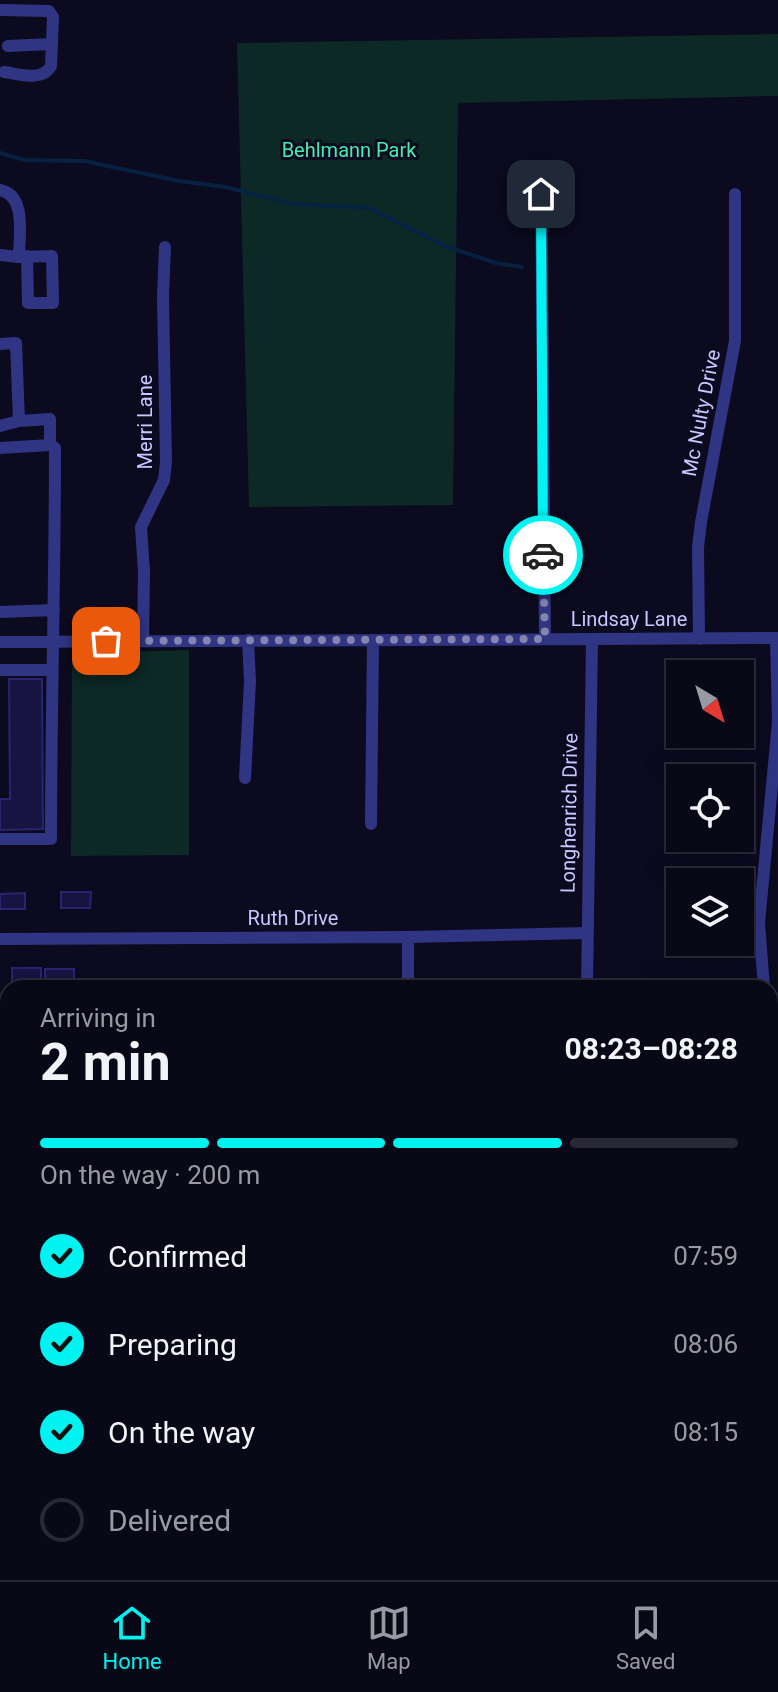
<!DOCTYPE html>
<meta charset="utf-8">
<style>
body{margin:0;font-family:Roboto,sans-serif;background:#111120;color:#f1f3f6;height:100vh;display:flex;flex-direction:column;font-size:30px;white-space:nowrap}
*{box-sizing:border-box;margin:0}
p{font-size:26px;color:#989aa1}
.icon{flex:none;width:44px;height:44px;fill:none;stroke:currentColor;stroke-width:2;stroke-linecap:round;stroke-linejoin:round}
.map{position:relative;flex:1;overflow:hidden}
.sheet{position:absolute;left:0px;top:980px;width:778px;height:600px;display:flex;flex-direction:column;background:#080817;border-radius:24px 24px 0 0;box-shadow:0 8px 32px #0002,0 0 0 2px #292936}
.sheet>*{flex:none}
.needle{width:52px;rotate:142deg}
.tools{position:absolute;left:666px;top:660px;display:grid;gap:16px}
.tools a{display:grid;place-items:center;width:88px;height:88px;border-radius:0px;background:#080817;box-shadow:0 8px 32px #0002,0 0 0 2px #292936;font-size:40px}
.pin{position:absolute;display:grid;place-items:center;width:68px;height:68px;color:#fff;margin:-34px;border-radius:16px;box-shadow:0 4px 12px #0006}
.courier{position:absolute;display:grid;place-items:center;width:80px;height:80px;margin:-40px;border:6px solid #00f2f1;border-radius:50%;background:#fff;color:#222;box-shadow:0 2px 10px #0007}
.summary em{font-style:normal;font-weight:700}
.summary div{display:flex;flex-direction:column-reverse}
.summary{display:flex;align-items:center;justify-content:space-between;height:136px;padding:0 40px}
h1{font-size:52px;font-weight:700;line-height:60px}
.bar{display:grid;grid-template-columns:repeat(4,1fr);gap:12px 8px;align-content:center;height:96px;padding:0 40px}
.bar i{height:10px;border-radius:6px;background:#292936}
.bar .selected{background:#00f2f1}
.bar p{grid-column:span 4}
ol{padding:0 40px;list-style:none}
li{display:flex;align-items:center;gap:24px;height:88px}
li p{margin-inline-start:auto}
li .icon{padding:8px;border-radius:50%;background:#00f2f1;color:#111;stroke-width:4}
li:last-child{color:#989aa1}
li i{width:44px;height:44px;border:4px solid #292936;border-radius:50%}
.tab-bar{display:flex;justify-content:space-around;align-items:center;height:112px;border-top:2px solid #292936;background:#080817;font-size:22px;color:#989aa1}
.tab-bar a{display:grid;justify-items:center;gap:4px}
.tab-bar .selected{color:#00f2f1}
.map>svg:first-child{display:block}
.green{fill:#0c2925}
.lines{fill:none;stroke-linecap:round;stroke-linejoin:round}
.stream{stroke:#062242;stroke-width:4}
.building{fill:#181442;stroke:#2a2370;stroke-width:2}
.minor{stroke:#2f3583;stroke-width:12}
.done{stroke:#8685b1;stroke-width:8;stroke-dasharray:0 14.4}
.route{stroke:#00f2f1;stroke-width:10}
.labels{text-anchor:middle;dominant-baseline:central;stroke-width:6;stroke-linejoin:round;paint-order:stroke}
.park-label{font-size:20px;fill:#47ecb1;stroke:#0b0a1f}
.street-label{font-size:20px;fill:#c8c7ff;stroke:#0b0a1f}
</style>
<div class="map">
<svg width="778" height="1580" viewBox="0 0 778 1580">
<rect width="100%" height="100%" fill="#0b0a1f"/>
<!-- green -->
<path class="green" d="M778 34V96L458 103 453 505 249 507 237 43Z
M189 650V855L71 856 72 653Z"/>
<g class="lines">
<!-- stream -->
<path class="stream" d="M0 153 25 160 84 161 179 181 225 187 294 204 369 208 445 246 496 263 522 267
M0 1299H8
M770 1517H778"/>
</g>
<!-- building -->
<path class="building" d="M9 679H42L43 829 0 830V799H10Z
M61 892H91L90 908H61Z
M25 893V909H0V894Z
M12 968H41V984H12Z
M45 969H74V985H45Z
M0 1223 8 1224V1243L0 1240Z"/>
<g class="lines">
<!-- minor -->
<path class="minor" d="M0 10 49 11 53 17 51 66C42 82 20 74 4 72
M8 46 52 44
M541 173 545 639
M0 190C27 195 19 236 19 257L0 255
M19 257 52 256 53 303H28L27 256
M0 344 16 343 19 421 50 419V445
M0 426 19 421
M0 448 50 445 55 448C55 579 51 709 51 839H0
M0 612 54 610
M699 639 698 547 701 522 735 341V194
M143 640 144 572 141 527 164 480 166 462 163 296 165 247
M0 642 778 638
M0 670H51
M245 778 250 681 248 640
M371 824 373 640
M408 937V988
M0 939 408 937 587 933
M587 988 592 639
M764 988 759 923 778 722 776 638
M770 1088 778 1098
M0 1111H8
M770 1113 778 1108
M770 1271H778
M0 1274H8
M770 1434H778
M302 1572V1580
M127 1580V1572"/>
</g>
<g class="lines">
<!-- done -->
<path class="done" d="M106 641 545 639 543 555"/>
<!-- route -->
<path class="route" d="M541 194 543 555"/>
</g>
<g class="labels">
<!-- park labels -->
<g class="park-label">
<text x="349" y="150">Behlmann Park</text>
</g>
<!-- street labels -->
<g class="street-label">
<text transform="translate(701 413) rotate(-79)">Mc Nulty Drive</text>
<text transform="translate(145 422) rotate(-90)">Merri Lane</text>
<text x="629" y="619">Lindsay Lane</text>
<text transform="translate(569 813) rotate(-89)">Longhenrich Drive</text>
<text x="293" y="918">Ruth Drive</text>
</g>
</g>
</svg>
<div class="tools">
<a><svg class="needle" viewBox="-14 -14 28 28"><path d="M0-13l5 13h-10z" fill="#e53935"/><path d="M0 13l5-13h-10z" fill="#989aa1"/></svg></a>
<a><svg class="icon" aria-label="locate" viewBox="0 0 24 24"><circle cx="12" cy="12" r="6"/><path d="M12 2v4M12 18v4M2 12h4M18 12h4"/></svg></a>
<a><svg class="icon" aria-label="layers" viewBox="0 0 24 24"><path d="M12 4l9 5-9 5-9-5zM3 14l9 5 9-5"/></svg></a>
</div>
<div class="pin" style="left:106px;top:641px;background:#ea580c"><svg class="icon" aria-label="bag" viewBox="0 0 24 24"><path d="M5 8h14l-1 12H6zM9 8a3 3 0 0 1 6 0"/></svg></div>
<div class="pin" style="left:541px;top:194px;background:#1f2937"><svg class="icon" aria-label="home" viewBox="0 0 24 24"><path d="M3 11l9-7 9 7M6 9v11h12V9"/></svg></div>
<div class="courier" style="left:543px;top:555px"><svg class="icon" aria-label="car" viewBox="0 0 24 24"><path d="M5 17H2v-5l4-1 3-4h7l3 4 3 1v5h-3M9 17h6M6 11h13"/><circle cx="7" cy="17" r="2"/><circle cx="17" cy="17" r="2"/></svg></div>
<section class="sheet">
<div class="summary"><div><h1>2 min</h1><p>Arriving in</p></div><em>08:23–08:28</em></div>
<div class="bar"><i class="selected"></i><i class="selected"></i><i class="selected"></i><i></i><p>On the way · 200 m</p></div>
<ol>
<li><svg class="icon" aria-label="check" viewBox="0 0 24 24"><path d="M5 12l5 5 9-10"/></svg>Confirmed<p>07:59</p></li>
<li><svg class="icon" aria-label="check" viewBox="0 0 24 24"><path d="M5 12l5 5 9-10"/></svg>Preparing<p>08:06</p></li>
<li><svg class="icon" aria-label="check" viewBox="0 0 24 24"><path d="M5 12l5 5 9-10"/></svg>On the way<p>08:15</p></li>
<li><i></i>Delivered</li>
</ol>
</section>
</div>
<nav class="tab-bar">
<a class="selected"><svg class="icon" aria-label="home" viewBox="0 0 24 24"><path d="M3 11l9-7 9 7M6 9v11h12V9"/></svg>Home</a>
<a><svg class="icon" aria-label="map" viewBox="0 0 24 24"><path d="M3 6l6-2 6 2 6-2v14l-6 2-6-2-6 2zM9 4v14M15 6v14"/></svg>Map</a>
<a><svg class="icon" aria-label="saved" viewBox="0 0 24 24"><path d="M7 4h10v16l-5-4-5 4z"/></svg>Saved</a>
</nav>
